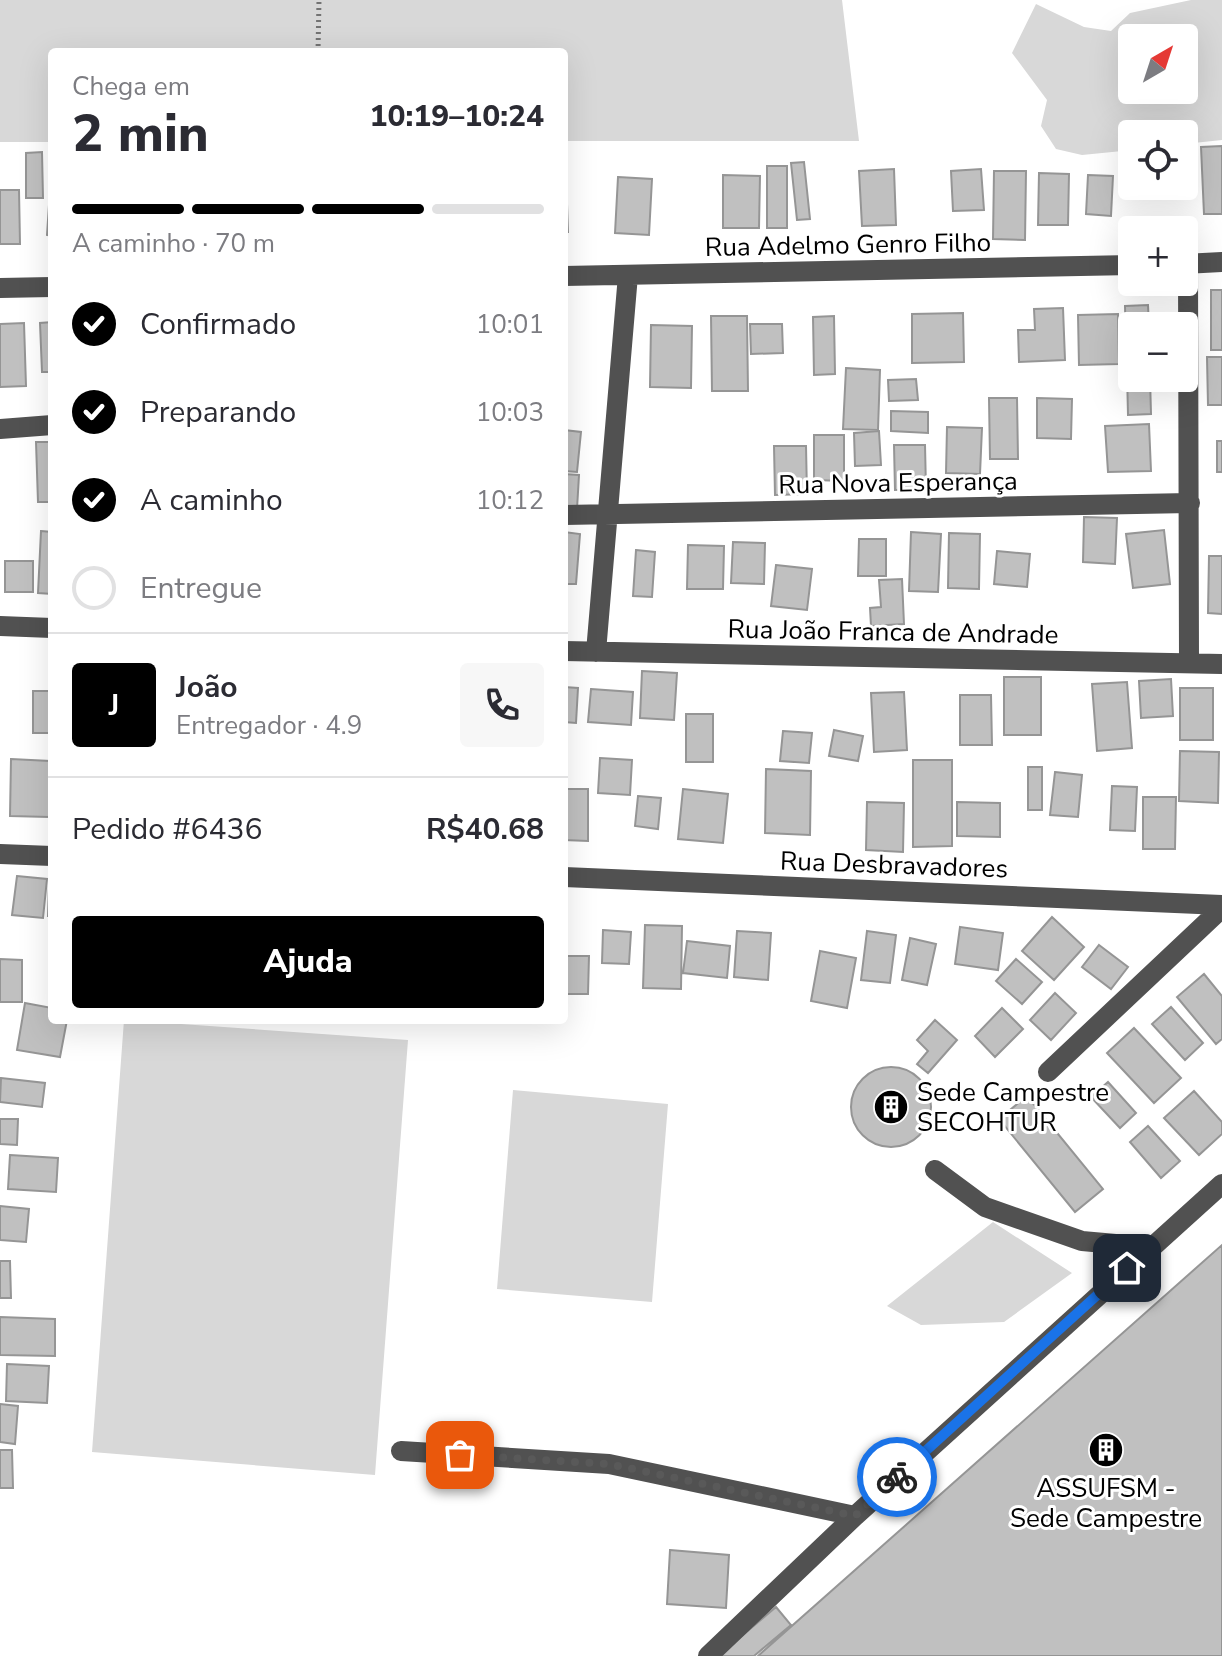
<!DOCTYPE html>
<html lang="pt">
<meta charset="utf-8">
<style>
body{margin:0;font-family:"Nunito Sans",sans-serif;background:#f7f7f7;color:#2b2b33;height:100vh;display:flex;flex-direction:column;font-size:30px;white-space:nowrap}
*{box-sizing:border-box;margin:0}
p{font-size:26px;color:#7c7c81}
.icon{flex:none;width:44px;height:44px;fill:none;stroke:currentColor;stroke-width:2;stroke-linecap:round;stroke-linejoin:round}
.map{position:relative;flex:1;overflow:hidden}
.panel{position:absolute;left:48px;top:48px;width:520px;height:976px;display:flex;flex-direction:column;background:#fff;border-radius:8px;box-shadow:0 8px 32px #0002}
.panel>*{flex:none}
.needle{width:52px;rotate:39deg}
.buttons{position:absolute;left:1118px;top:24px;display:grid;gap:16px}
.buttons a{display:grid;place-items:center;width:80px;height:80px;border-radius:8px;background:#fff;box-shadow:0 8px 32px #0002;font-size:40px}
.pin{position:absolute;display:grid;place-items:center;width:68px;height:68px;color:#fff;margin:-34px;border-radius:16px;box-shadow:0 4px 12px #0006}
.courier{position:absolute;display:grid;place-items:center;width:80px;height:80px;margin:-40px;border:6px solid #1a73e8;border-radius:50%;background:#fff;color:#222;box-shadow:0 2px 10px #0007}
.headline em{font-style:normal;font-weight:800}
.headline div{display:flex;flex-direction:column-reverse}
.headline{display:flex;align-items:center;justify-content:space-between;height:136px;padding:0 24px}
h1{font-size:52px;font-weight:800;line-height:60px}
.bar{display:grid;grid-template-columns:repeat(4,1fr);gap:12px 8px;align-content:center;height:96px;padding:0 24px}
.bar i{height:10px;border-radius:6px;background:#e1e1e2}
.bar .selected{background:#000}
.bar p{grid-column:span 4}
.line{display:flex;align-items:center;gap:20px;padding:0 24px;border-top:2px solid #e1e1e2}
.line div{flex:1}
.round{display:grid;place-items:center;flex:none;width:84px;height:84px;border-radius:8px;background:#f7f7f7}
ol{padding:0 24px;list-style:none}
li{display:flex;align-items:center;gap:24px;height:88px}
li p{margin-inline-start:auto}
li .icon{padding:8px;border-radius:50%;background:#000;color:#fff;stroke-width:4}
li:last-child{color:#7c7c81}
li i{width:44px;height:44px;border:4px solid #e1e1e2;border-radius:50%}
.primary-button{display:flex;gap:16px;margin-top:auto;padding:16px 24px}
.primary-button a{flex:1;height:92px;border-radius:8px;background:#000;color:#fff;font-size:32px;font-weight:800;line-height:92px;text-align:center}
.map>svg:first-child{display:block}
.green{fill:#d8d8d8;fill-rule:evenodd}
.building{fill:#c0c0c0;stroke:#959595;stroke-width:2}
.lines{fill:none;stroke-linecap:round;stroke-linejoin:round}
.path{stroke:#737373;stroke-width:5;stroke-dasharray:2 4;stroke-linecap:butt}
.minor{stroke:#515151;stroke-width:20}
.done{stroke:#595959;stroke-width:8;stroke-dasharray:0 14.4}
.route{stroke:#1a73e8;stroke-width:10}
.labels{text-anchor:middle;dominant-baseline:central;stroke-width:6;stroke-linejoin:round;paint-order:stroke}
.street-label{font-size:26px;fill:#000;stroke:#fff}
.poi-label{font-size:26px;fill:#000;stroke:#fff;text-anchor:start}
</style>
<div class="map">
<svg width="1222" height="1656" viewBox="0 0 1222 1656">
<rect width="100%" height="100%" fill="#fff"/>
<!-- green -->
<path class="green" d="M0 0H842L859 141H564V52H52V142H0Z
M1191 0H1222V140L1184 144V134H1132V150L1082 155 1056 149 1041 126 1047 100 1012 53 1036 4 1084 27 1111 31 1130 13ZM1184 38V90H1132V38Z
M124 1020 408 1040 375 1475 92 1452Z
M513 1090 668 1104 652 1302 497 1289Z
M993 1222 1072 1273 1004 1322 921 1325 887 1306Z"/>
<!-- building -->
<path class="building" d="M1222 146V214H1204L1201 147Z
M42 152 43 198H26V153Z
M804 162 810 219 797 220 791 163Z
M767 166H787V228H767Z
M894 169 896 225 862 226 859 171Z
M981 169 984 210 953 211 951 171Z
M994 171H1026L1025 240 993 239Z
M1039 173 1069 174 1068 225H1038Z
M723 175 760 176 759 228H723Z
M1088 175 1113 176 1111 216 1086 214Z
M564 176H566L568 232H564Z
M618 177 652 179 649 235 615 233Z
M0 190H19L20 244H0Z
M50 190H52V236L47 235Z
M1211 290H1222V350H1211Z
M1148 305 1149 326H1132V348H1126L1125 306Z
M1063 308 1065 360 1019 362 1018 330H1035L1034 309Z
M963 313 964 362 912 363V314Z
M1118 314 1119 364 1079 365 1078 315Z
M711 316H747L748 391H712Z
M834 316 835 374 814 375 813 317Z
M52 322V372H42L40 323Z
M24 323 26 386 0 387V324Z
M750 324H782L783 353 751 354Z
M651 325 692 326 691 388 650 387Z
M1207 357H1222V405H1208Z
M846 368 880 370 878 430 843 429Z
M1127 372H1132V378H1150L1151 414 1128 415Z
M916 379 918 400 889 401 888 380Z
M989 398H1017L1018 459H990Z
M1037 398 1072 399 1071 439 1037 438Z
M891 411 928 412V433L891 431Z
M1149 424 1151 471 1108 472 1105 426Z
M947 427 982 428 980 474 946 473Z
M564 430 581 432 577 472 564 471Z
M879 431 881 465 855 466 854 433Z
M814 435H844V481L814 480Z
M1217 441H1222V472H1217Z
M36 442H52V502H38Z
M894 445H925L926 489 895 490Z
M774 446H806L807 494 775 495Z
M564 474 579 475 577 509H564Z
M1084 517 1117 518 1115 564 1083 562Z
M1164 530 1170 584 1133 588 1126 534Z
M41 531 52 532V594L38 593Z
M564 532 580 534 576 584H564Z
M911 532 941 534 938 592 909 591Z
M949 533 980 534 979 589 948 588Z
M859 539H886V576H858Z
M733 542 765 543 764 584 731 583Z
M688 545 724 546 723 589H687Z
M636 550 655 552 652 597 633 596Z
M997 551 1030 554 1027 587 994 584Z
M1209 556H1222V614L1208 613Z
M5 561H33V592H5Z
M776 565 812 569 807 610 771 606Z
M902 579 904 624 871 626 870 608 881 607 879 580Z
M642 671 677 673 674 720 640 718Z
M1004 677H1041V735H1004Z
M1171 679 1173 716 1141 718 1139 681Z
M1127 682 1132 748 1097 751 1092 684Z
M564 687 578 688 576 723 564 722Z
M1180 688H1213V740H1180Z
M591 689 633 692 631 725 588 722Z
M33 691H52V733H33Z
M904 692 907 750 874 752 871 693Z
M960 695H991L992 745H960Z
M686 714H713V762H686Z
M834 730 863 736 858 761 829 756Z
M783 731 812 733 809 763 780 761Z
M1180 751 1219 752 1218 803 1179 801Z
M600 758 632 760 630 795 598 793Z
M11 759 50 761 49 817 10 816Z
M913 760H952V846L913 847Z
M1028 767H1042V810H1028Z
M766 769 811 771 810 835 765 833Z
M1055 772 1082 775 1078 817 1050 815Z
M1112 786 1137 787 1135 831 1110 830Z
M564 789H588V841L564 840Z
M683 789 728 794 723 843 678 839Z
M638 796 661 798 658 829 635 826Z
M1143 797H1176L1175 849H1143Z
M867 802 904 803 903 852 866 850Z
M957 802 1000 803V837L957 836Z
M17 876 47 879 43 918 12 915Z
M49 885H52V916H48Z
M1052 917 1084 947 1054 980 1022 951Z
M645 925 682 926 681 989 643 988Z
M960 927 1003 933 998 970 955 964Z
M603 930 631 932 629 964 602 963Z
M737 931 771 933 768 980 734 977Z
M867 931 896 935 890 983 861 980Z
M910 938 936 944 927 985 902 980Z
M687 941 730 946 727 978 683 973Z
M1099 945 1128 967 1111 989 1082 967Z
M820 951 856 958 847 1008 811 1001Z
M564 956H589L588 994H564Z
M0 959 22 960V1002H0Z
M1016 959 1042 982 1022 1004 996 981Z
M1204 974 1222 996V1039L1216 1044 1177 997Z
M1055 993 1076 1013 1051 1040 1030 1020Z
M25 1003 52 1008V1020H67L60 1057 17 1050Z
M1171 1007 1203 1043 1185 1060 1152 1024Z
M1002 1008 1023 1029 995 1057 975 1036Z
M935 1020 957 1040 928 1073 917 1064 928 1051 917 1040Z
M1134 1028 1181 1078 1154 1103 1107 1053Z
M851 1107a40 40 0 1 1 80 0a40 40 0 1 1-80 0Z
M1 1078 45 1083 42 1107 0 1102Z
M1108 1082 1136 1113 1120 1128 1091 1097Z
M1194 1091 1222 1122V1134L1199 1155 1164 1118Z
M1027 1096 1103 1189 1075 1212 999 1119Z
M0 1119H18L17 1145 0 1144Z
M1148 1126 1180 1161 1161 1178 1130 1142Z
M10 1155 58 1158 56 1192 8 1189Z
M0 1206 29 1209 26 1242 0 1240Z
M1222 1245V1656H758Z
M0 1261H10L11 1298H0Z
M0 1317 55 1319V1356L0 1355Z
M7 1364 49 1366 47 1403 6 1401Z
M0 1404 18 1406 15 1444 0 1442Z
M0 1450H12L13 1488H0Z
M670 1550 729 1555 726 1608 667 1604Z
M776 1607 791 1625 754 1656H718Z"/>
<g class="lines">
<!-- path -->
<path class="path" d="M318 52 319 0"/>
<!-- minor -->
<path class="minor" d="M1184 264 1222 262
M1188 264 1189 663
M564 276 1132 265
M0 288 52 287
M0 429 52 425
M564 515 1190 503
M0 626 52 628
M564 651 1222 664
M596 652 628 275
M0 854 52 856
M564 877 1222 905
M1048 1072 1222 908
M935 1170 985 1207 1082 1241 1149 1247
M401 1451 609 1464 855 1516
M708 1656 855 1516 1222 1184"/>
</g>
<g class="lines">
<!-- done -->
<path class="done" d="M460 1455 609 1464 855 1516 897 1477"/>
<!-- route -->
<path class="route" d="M897 1477 1127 1268"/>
</g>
<!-- icons -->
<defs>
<g id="building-disc" transform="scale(1.8)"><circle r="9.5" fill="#000" stroke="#fff"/><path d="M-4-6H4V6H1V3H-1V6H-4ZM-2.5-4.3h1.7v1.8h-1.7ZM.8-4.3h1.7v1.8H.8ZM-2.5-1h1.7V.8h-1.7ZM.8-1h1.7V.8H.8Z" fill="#fff"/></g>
</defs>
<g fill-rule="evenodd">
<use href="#building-disc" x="891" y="1107"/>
<use href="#building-disc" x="1106" y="1450"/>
</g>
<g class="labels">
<!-- street labels -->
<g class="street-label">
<text transform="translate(848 245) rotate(-1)">Rua Adelmo Genro Filho</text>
<text transform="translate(898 483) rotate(-1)">Rua Nova Esperança</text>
<text transform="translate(893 632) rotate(1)">Rua João Franca de Andrade</text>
<text transform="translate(894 865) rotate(2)">Rua Desbravadores</text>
</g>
<!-- poi labels -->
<g class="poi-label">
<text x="917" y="1092">Sede Campestre<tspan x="917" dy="30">SECOHTUR</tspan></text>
<text x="1106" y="1488" text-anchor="middle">ASSUFSM -<tspan x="1106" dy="30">Sede Campestre</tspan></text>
</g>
</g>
</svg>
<div class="buttons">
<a><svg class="needle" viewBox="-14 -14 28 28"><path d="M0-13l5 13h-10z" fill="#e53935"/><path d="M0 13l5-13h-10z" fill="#7c7c81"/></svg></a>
<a><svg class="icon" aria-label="locate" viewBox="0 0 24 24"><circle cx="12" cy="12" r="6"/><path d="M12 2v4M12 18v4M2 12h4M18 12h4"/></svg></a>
<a>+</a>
<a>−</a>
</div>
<div class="pin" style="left:460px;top:1455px;background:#ea580c"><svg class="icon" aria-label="bag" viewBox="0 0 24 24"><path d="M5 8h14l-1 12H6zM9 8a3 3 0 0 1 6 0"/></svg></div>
<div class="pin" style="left:1127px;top:1268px;background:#1f2937"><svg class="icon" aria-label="home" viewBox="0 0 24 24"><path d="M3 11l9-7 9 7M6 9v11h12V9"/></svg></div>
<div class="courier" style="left:897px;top:1477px"><svg class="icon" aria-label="bike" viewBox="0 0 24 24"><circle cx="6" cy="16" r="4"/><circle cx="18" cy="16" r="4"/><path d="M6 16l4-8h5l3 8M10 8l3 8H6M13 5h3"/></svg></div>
<section class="panel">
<div class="headline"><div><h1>2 min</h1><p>Chega em</p></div><em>10:19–10:24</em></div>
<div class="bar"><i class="selected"></i><i class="selected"></i><i class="selected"></i><i></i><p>A caminho · 70 m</p></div>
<ol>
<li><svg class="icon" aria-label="check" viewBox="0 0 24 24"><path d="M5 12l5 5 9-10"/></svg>Confirmado<p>10:01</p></li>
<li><svg class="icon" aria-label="check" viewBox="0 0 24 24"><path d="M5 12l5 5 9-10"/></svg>Preparando<p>10:03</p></li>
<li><svg class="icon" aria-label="check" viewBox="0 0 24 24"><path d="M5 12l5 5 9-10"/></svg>A caminho<p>10:12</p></li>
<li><i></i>Entregue</li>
</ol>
<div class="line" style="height:144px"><b class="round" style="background:#000;color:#fff">J</b><div><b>João</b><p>Entregador · 4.9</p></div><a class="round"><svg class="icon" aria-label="phone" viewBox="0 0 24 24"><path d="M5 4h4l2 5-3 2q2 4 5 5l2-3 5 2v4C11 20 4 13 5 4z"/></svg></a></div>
<div class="line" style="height:104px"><div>Pedido #6436</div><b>R$40.68</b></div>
<div class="primary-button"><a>Ajuda</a></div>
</section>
</div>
